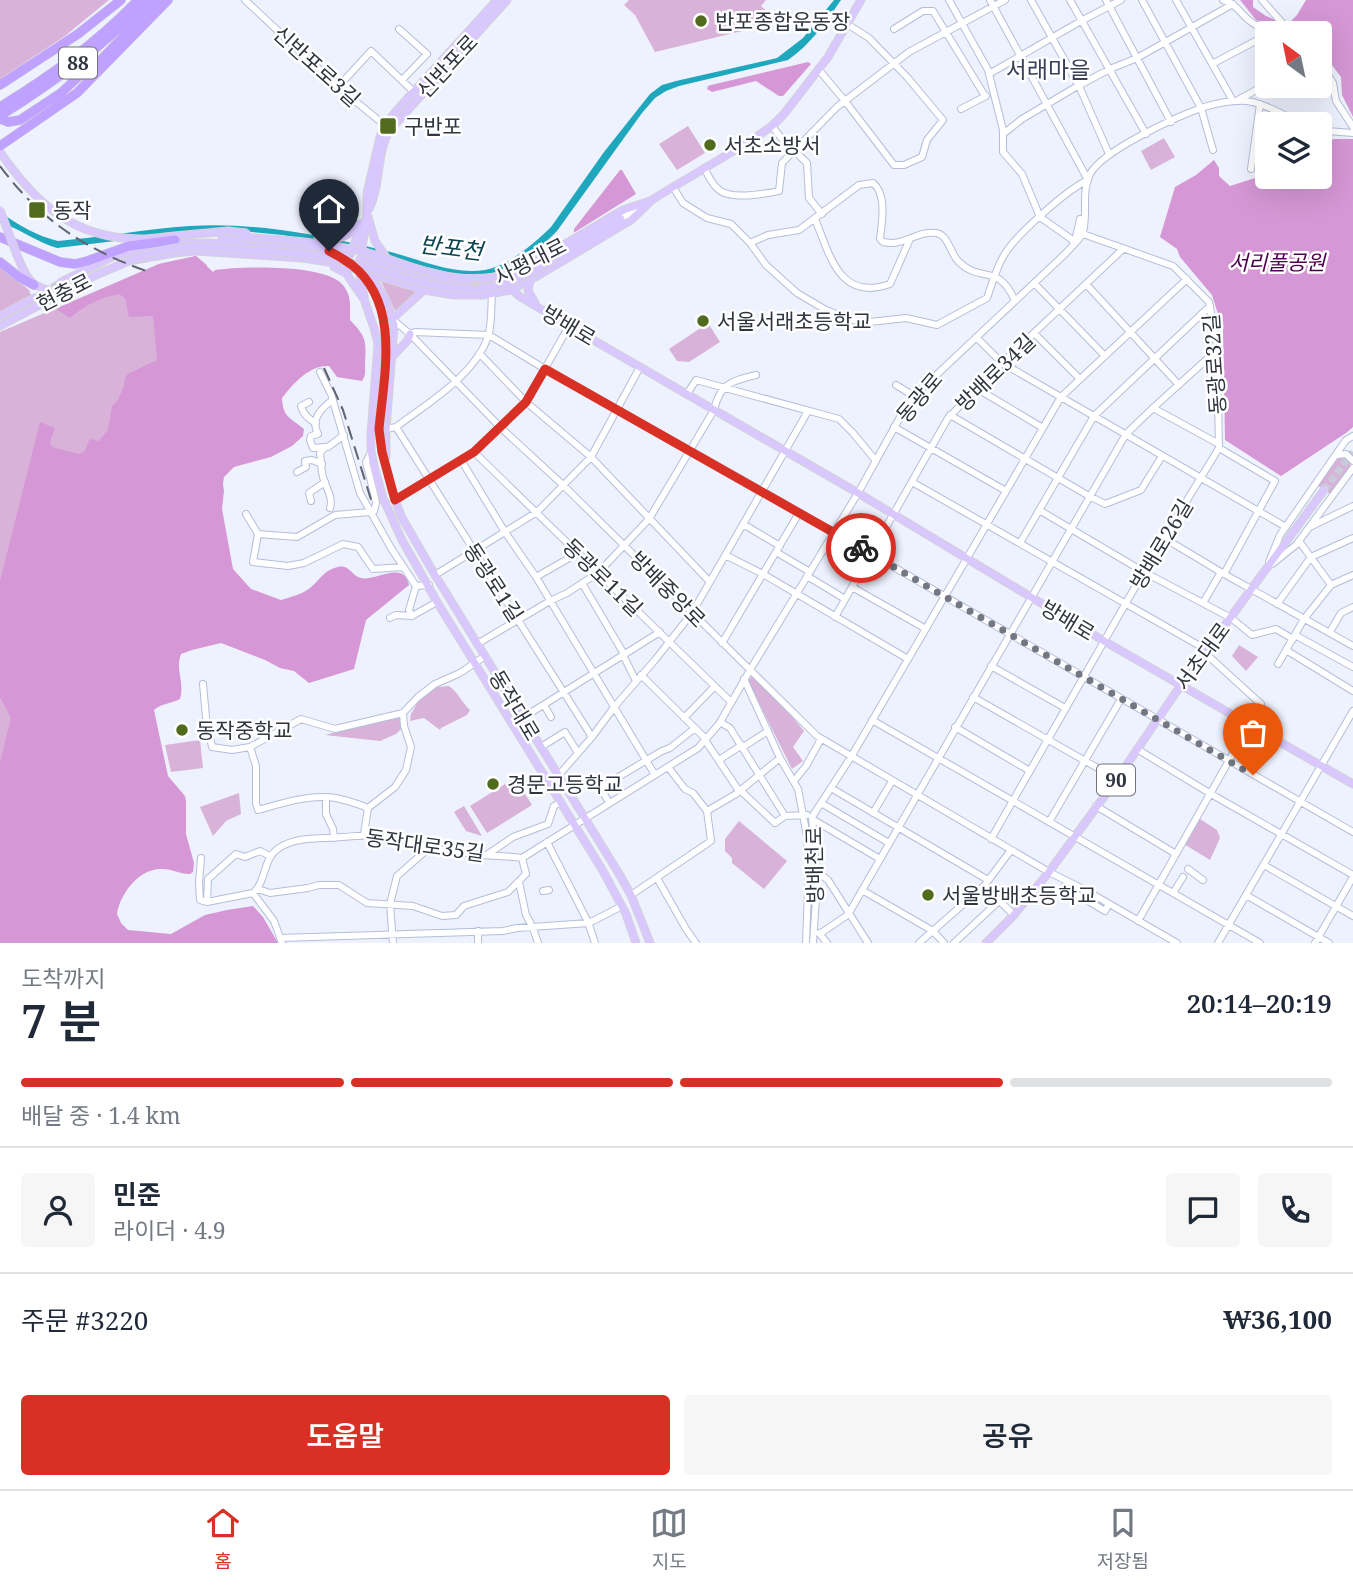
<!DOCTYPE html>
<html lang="ko">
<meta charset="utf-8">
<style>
body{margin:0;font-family:"Noto Serif","Noto Sans KR",serif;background:#f6f6f7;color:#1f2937;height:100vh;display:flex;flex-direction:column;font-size:26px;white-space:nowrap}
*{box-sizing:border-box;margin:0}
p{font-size:23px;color:#747a83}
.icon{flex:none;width:38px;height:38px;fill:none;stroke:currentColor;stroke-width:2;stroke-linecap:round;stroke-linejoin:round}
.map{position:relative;height:943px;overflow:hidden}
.drawer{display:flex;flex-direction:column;background:#fff;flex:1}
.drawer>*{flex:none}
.needle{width:46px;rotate:327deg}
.buttons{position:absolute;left:1255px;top:21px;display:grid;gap:14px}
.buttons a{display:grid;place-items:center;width:77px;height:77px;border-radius:7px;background:#fff;box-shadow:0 7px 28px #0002;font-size:35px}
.pin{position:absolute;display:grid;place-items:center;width:60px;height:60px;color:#fff;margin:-72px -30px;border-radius:50% 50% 50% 0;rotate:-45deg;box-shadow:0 0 7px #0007}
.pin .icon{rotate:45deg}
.courier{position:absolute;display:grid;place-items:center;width:70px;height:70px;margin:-35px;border:5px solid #d93025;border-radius:50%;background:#fff;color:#222;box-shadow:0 2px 9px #0007}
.summary em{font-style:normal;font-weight:600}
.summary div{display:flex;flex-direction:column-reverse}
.summary{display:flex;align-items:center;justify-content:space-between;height:119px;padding:0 21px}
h1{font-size:46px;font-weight:600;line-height:52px}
.bar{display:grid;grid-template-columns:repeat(4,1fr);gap:10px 7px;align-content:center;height:84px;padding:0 21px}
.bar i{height:9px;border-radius:5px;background:#e0e1e3}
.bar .active{background:#d93025}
.bar p{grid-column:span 4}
.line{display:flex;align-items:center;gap:18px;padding:0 21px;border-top:2px solid #e0e1e3}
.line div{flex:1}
.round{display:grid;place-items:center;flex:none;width:74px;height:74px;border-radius:7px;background:#f6f6f7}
.primary-button{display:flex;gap:14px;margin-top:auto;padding:14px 21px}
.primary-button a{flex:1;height:80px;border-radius:7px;background:#d93025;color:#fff;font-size:28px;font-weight:600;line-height:80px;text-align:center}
.primary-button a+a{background:#f6f6f7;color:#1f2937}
.menu{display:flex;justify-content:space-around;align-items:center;height:98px;border-top:2px solid #e0e1e3;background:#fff;font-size:19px;color:#747a83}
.menu a{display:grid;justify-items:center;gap:4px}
.menu .active{color:#d93025}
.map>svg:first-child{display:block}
.green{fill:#d8b2d8}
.forest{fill:#d597d5}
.water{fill:#1fa7bd}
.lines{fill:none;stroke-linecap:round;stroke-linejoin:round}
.major-tunnel{stroke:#c8ccd8;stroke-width:7;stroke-dasharray:7 3.5;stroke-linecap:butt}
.minor-casing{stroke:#b4beda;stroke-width:8}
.major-casing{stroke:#d2d3d5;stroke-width:9}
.highway-casing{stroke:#d2d3d5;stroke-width:10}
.minor{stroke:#fff;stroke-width:6}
.major{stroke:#d9c7ff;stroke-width:7}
.highway{stroke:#bfa1ff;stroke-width:9}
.rail{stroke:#5f636e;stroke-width:2;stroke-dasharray:14 7;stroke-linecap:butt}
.major-bridge-casing{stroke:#d2d3d5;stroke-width:9;stroke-linecap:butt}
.major-bridge{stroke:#d9c7ff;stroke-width:7}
.done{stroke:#737782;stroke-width:7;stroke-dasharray:0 12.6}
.route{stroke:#d93025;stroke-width:9}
.poi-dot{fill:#516b1e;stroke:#fff;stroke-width:2.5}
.labels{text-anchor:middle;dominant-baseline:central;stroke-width:5;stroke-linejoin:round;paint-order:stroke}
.shield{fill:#fff;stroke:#6f7279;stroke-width:2}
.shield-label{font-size:19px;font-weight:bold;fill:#313540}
.poi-label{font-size:21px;fill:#313540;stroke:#fff;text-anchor:start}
.street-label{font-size:21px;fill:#313540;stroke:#fff}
.park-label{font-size:21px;font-style:italic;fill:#4d0050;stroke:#fff}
.neighbourhood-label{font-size:23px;fill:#394158;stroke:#fff}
.water-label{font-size:23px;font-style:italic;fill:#0e444e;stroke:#fff}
</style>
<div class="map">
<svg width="1353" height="943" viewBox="0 0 1353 943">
<rect width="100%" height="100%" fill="#eef2fe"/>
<!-- green -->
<path class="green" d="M0 0H109L65 36 0 79Z
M629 0H766L761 6 770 14 759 27 655 52 635 15 624 5Z
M688 126 705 153 677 170 659 144Z
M1164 138 1175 157 1151 170 1141 151Z
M196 256 207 265 0 943V332L159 264Z
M0 266 29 290 31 295 30 297 0 313Z
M381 281 419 291 396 313Z
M708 323 720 342 689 362 677 361 669 349Z
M1345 456 1350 461V466L1330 494 1317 485 1338 458Z
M1239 645 1258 657 1246 671 1232 656Z
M754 674 775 696 804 731 793 747 803 761 792 769 748 681Z
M449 686C459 693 461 702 470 710L467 715 441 728 440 730 424 718 410 721 411 714 418 702 437 687Z
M401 716 402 728 396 734 380 741 325 735Z
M200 740 203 768 171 772 165 745Z
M515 778 532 805 487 833 470 806Z
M239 793 241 814 226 821 213 836 200 807Z
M464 806 482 836 466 831 454 812Z
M1200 819 1217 830 1220 838 1210 860 1184 844Z
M739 821 787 861 764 889 732 863V858L725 851V839Z"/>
<!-- forest -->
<path class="forest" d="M1240 0H1253V7L1266 16 1287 25 1297 15 1306 0H1353V117L1342 95 1341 77 1325 56 1320 53V33H1286L1256 20Z
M808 62 811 64 783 96H779L756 81 712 92 707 89 708 86 711 85Z
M1333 139H1353V427L1346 433 1281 476 1225 440 1223 330 1212 295 1180 257 1177 249 1160 237 1175 187 1196 175 1214 160 1219 168V176L1230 186 1255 178 1286 184 1298 177H1320V157Z
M620 170H622L636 194 575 232H574V229Z
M196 256 213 272 215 270C242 266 324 264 342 284 352 295 350 306 350 320 367 338 366 340 365 364 365 371 366 375 362 381L337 377 329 366C309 365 293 384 282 398 283 418 290 417 304 429L303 436 292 446 271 457 234 467 224 477 223 484 224 491 222 509 233 569 251 589 281 600C290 597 300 595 307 590 319 583 321 571 338 567 350 564 351 576 361 578 374 582 404 559 409 585L366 620 354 669 309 683 294 671 280 668 265 660 221 643 192 650 181 654C175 670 185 683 180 699 171 704 162 703 154 710L168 776 185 796 186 802V834L194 863 193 872 190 874C180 874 172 869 162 869 139 868 120 894 117 914L121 923 128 930 171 934 205 915 227 910 253 906 263 917 278 943H0V762L11 718 0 697V581L40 422 55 428 50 442 52 447 78 454 84 452 90 439 99 441 108 430 112 406 118 400 124 386 125 378 128 374 157 360 153 316 129 317 125 298 119 294C99 298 85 305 70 318L56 309 159 264Z"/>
<!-- water -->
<path class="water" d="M834 0H841C826 22 810 45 788 60L679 86 666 91 655 98 642 113 557 231 536 252 497 272 482 276 459 275 325 242 282 235 242 231 140 238 57 248C37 242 20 229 0 222V212C18 225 37 236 58 241 102 237 146 229 190 226 220 224 251 226 281 230 318 235 354 243 391 252 421 260 453 275 485 270 508 266 535 243 551 227L604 152 650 94 662 85 676 81 777 58 803 38Z"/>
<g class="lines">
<!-- major-tunnel -->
<path class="major-tunnel" d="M34 298 61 282
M1324 490 1353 452"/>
<!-- minor casing -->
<g class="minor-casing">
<path id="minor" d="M245 0 338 87 387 127
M949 0 988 70 1003 130V152L1022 174 1040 217 1074 241
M990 0 1088 180
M1031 0 1079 86 1109 154
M1070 0 1146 134
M1106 0 1171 122
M1142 0 1201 108 1213 150
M1176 0 1233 101
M1223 0C1237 3 1242 17 1254 24 1261 27 1268 29 1275 33
M1262 0 1291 33
M399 29 427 54 402 80
M894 29 923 11H933L985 96
M1320 62 1333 83 1336 101 1353 127
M1212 64 1267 35
M819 70 845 101 894 165H904L922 157 927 140 943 120 907 77 869 38 847 24
M989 74 1081 21 1121 0
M338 87 371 51 414 92
M1238 100 1267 84
M961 109 986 96
M772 126 782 139 807 163 809 198 822 214
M1320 128 1327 131 1353 133
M1003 134 1022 119 1076 87 1110 69 1137 58 1233 4
M704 168C708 174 711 183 717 188 729 201 763 194 779 191L782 163 837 107 909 52 1005 0
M1251 169 1260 104
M673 187 683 203 707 218 731 224 750 243 766 265 797 293 826 310 851 320 870 322 906 318 937 325 987 298C992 284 996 269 1003 257 1013 237 1068 189 1088 180
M621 219 642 206
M815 219C830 255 839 302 890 284L910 239
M1083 234 1173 266 1209 302 1217 346 1219 448
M1073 242 1076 237 1080 219
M750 243 768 235 799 230 859 185 873 183C887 194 882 222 880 239L883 242C904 247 918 230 936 233 949 235 950 254 959 262 982 284 998 262 1015 301
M1034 283 1105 356
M1086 284 1179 385
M392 319 410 334 500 427 563 485 817 736 1049 872 1087 891 1177 943
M1034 333 1080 379
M410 334 415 332 489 335 545 369 762 491 1353 832
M976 337 1002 363 1028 378 1286 527
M480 354 526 402 591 457 710 582
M320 372 331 394 360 493 391 548 416 586 429 585
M896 385 914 396
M976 388 1043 428
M687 394 696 380 839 419 853 433 876 461
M309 402 301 406C303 414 308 419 316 423
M1153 408 1219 444
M950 415 1089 496 1105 504 1141 490 1162 456
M396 427 592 737
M894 427 1006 491
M386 429 396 427C428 403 474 376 488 337 492 325 491 307 492 294
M325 447 313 448 310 440 311 436 318 434C310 420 321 408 333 400
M1219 448 1275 481 1224 574
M474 452 731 702
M1337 455 1346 454 1353 461
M461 460 505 532 536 577 655 775
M297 472 306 467 305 461 312 460 322 464
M912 482 1207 650
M395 500 474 452 526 402 569 326
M311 501 309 493 325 482
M330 508C334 495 323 485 322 472 321 465 321 460 320 453L325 447H328L344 435
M1039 510 1144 572 1231 618 1252 635 1276 629 1293 639
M370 512 374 511 376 503 375 498 366 462 371 453
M246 514 258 534 297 537 335 515 370 512
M743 524 780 546
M1312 526 1353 506
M258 534 253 562 288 566 304 563 343 544 358 547 373 569 403 567
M1164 538 1224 574 1353 646
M1299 541 1331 585
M1020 543 1094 416 1210 306
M776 552 810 572
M725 555 763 574 908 659
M1269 562 1280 535 1346 440 1353 436
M1272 564 1296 545 1353 468
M435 575 537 512 591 457 640 367
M807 576 845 599
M536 577 578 553
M582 583 624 654
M416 586 409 610 412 616 437 602
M852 587 926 629
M1203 603 1221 572
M1277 604 1311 557 1353 538
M835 617 948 418 1002 363 1123 249
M390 618 396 615 412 616
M1330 632 1341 613 1353 607
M1295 635 1353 667
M722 643 799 513
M477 644 550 601 567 593 598 573 649 519 714 410C720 383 732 381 756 375
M1286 650 1353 691
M623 655 636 681
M1278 664 1304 619 1331 585 1353 575
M991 666 1065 708
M641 675 706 739
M744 679 780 758 798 789 807 836 809 865 806 943
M203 684 206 717 212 747 232 750 250 747 301 719 335 729 403 713
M973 697 1117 779
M544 705 551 717
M403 713 418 697 435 684 460 673 485 656
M524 717 660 632
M684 718 715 686
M872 720 1260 943
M720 722 730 728 785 816
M955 727 1030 771
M705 740 739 791
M250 747 256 766V803L258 810C283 803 310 794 336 798 346 800 358 804 368 808
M541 747 565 732 578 753
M743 747 768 731
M1137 749 1211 794 1353 875
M719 760 742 745
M558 776 592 737 615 706 655 660 692 613 808 411
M794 781 806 766 821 739
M831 788 988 880
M740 790 775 823 785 816 807 815
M326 798V814L333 829 334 838
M609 802 600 788 662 751 670 748 695 728
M821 803 889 843
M1096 806 1176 854
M368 808 395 787 406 770 411 747 404 726 403 713
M707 811 736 794 780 758
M873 813 892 781
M812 819 880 859
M1049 822 1121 699
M364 834 368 808
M991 839 1154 554 1219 448
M547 842 588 922 595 943
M488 854 513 837 548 824 554 806 561 802
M201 858 199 882 200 900 207 902 253 893 274 921 282 943
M1264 865 1353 916
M1188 869 1203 880
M817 872 828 880 868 943
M657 878 686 929 696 943
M519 882 526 915 533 928 538 943
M984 886 1014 915
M1064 887 1105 911 1109 904
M258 889 270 893 308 888 319 885H339L367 903 413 906 442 916 456 915 464 906 508 892 526 874 522 858
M862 890 933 931 944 943
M543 891 549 890
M253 893C267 881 262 859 279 848 297 836 321 839 342 837 359 836 373 834 390 837 406 839 421 847 437 849 451 851 465 853 480 855 494 856 508 856 522 858L698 748 719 724 750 670 858 493 904 410 914 396 1066 253C1071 247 1081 239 1083 232 1088 213 1081 192 1090 174 1103 150 1178 116 1204 107 1218 103 1232 100 1246 101 1269 103 1288 121 1311 124
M1173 893 1183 877
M631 895 711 841 707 811 693 793 685 789 668 767
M1246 895 1329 943
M207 902 208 879 236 854 245 857 260 851 270 856
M849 913 1126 434 1153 408 1217 350
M1138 921 1261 704 1205 653
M478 931V943
M819 933 827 943
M821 933 849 914
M280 938 503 931 517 928 589 923 622 906
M393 943 390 904 397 876 429 848
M813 943 817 883 812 817 851 757 1061 397 1187 279
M919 943 984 886 1011 850
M954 943 999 901
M1218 943 1353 711
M1315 943 1353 877"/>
</g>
<!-- major casing -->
<g class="major-casing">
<path id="major" d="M497 0 397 110 385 125 380 137 367 193V213L359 270 365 302 374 328 378 344 371 434V451L374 466 383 498 402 540 437 602 603 871 626 914 636 943
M0 152C36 204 74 239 141 239 152 239 163 237 174 236 192 234 210 233 228 231
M369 209C381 185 376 155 389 131L507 0
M368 217 375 241 388 260
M318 238C337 238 345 241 358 225
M222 239 247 241
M170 244 209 243 318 250
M334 253 350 255 362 223
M17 255C27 281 33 290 62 292
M560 255 621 219
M360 259 364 258C409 272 458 296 505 277
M528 266 623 210 650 201
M334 267 346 273 363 298
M369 272 386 300 394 325 386 429V457
M530 280 528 291 535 303
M61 282 114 256 151 247
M510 287 519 296 569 326 858 493 1104 641 1353 784
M0 316 34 298
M392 319 424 290
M0 326 96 275 129 261 174 253 196 251 303 258 335 263 424 290 454 295H483L511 290 539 275 631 220 653 199 752 140 772 126 784 114 828 57 861 0
M393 356 408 340 410 334
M382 452 392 491 401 516 435 575 618 872 631 895 650 943
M986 943 1014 915 1049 872 1117 779 1181 685 1324 490"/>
</g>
<!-- highway casing -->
<g class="highway-casing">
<path id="highway" d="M92 69 159 0
M0 85 78 34 121 0
M0 107C50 76 97 43 138 0
M0 116C54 82 104 46 148 0
M0 119 8 122 20 120 61 93 94 62
M0 146 77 93 168 0
M0 237 60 262 75 264 87 261 129 246 175 240
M0 262 19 277 34 285"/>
</g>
<!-- minor -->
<use href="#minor" class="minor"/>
<!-- major -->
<use href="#major" class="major"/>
<!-- highway -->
<use href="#highway" class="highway"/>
<!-- rail -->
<path class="rail" d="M0 166C40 220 86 250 149 272
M324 368 343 410 373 506"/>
<!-- major-bridge casing -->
<g class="major-bridge-casing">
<path id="major-bridge" d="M0 210 17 255
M228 231 247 233
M242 237C283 240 324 242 365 252 389 258 412 269 437 274 477 284 509 277 546 261
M313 246 329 251 341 258
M129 261C149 253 170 247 191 247 213 246 234 250 255 251 280 252 306 253 330 258 418 276 476 319 560 255
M351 264C412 315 371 386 382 452"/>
</g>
<!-- major-bridge -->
<use href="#major-bridge" class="major-bridge"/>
</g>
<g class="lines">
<!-- done -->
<path class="done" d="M861 548 1253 775"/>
<!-- route -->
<path class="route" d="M329 251C337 255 345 260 352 265 401 304 384 375 379 429L382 452 395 500 474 452 526 402 545 369 861 548"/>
</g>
<!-- markers -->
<g class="poi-dot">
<circle cx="701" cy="21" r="7"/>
<rect x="379" y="117" width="18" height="18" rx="3.5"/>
<circle cx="710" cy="145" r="7"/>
<rect x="28" y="201" width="18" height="18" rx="3.5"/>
<circle cx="703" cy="321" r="7"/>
<circle cx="182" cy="730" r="7"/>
<circle cx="493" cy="784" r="7"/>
<circle cx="928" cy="895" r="7"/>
</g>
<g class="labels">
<!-- shield labels -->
<g class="shield">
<rect x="59" y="47.5" width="38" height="31" rx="5"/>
<rect x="1097" y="764.5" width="38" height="31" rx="5"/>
</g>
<g class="shield-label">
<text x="78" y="63">88</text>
<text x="1116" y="780">90</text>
</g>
<!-- poi labels -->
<g class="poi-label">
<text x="715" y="21">반포종합운동장</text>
<text x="404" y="126">구반포</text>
<text x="724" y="145">서초소방서</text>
<text x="53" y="210">동작</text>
<text x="717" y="321">서울서래초등학교</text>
<text x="196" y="730">동작중학교</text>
<text x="507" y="784">경문고등학교</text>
<text x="942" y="895">서울방배초등학교</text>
</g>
<!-- street labels -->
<g class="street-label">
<text transform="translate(317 66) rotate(42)">신반포로3길</text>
<text transform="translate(447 66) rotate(-47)">신반포로</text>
<text transform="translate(530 261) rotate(-27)">사평대로</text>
<text transform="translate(64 292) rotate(-27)">현충로</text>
<text transform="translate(569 325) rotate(31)">방배로</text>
<text transform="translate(1214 364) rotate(-94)">동광로32길</text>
<text transform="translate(995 372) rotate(-44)">방배로34길</text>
<text transform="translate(919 397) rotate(-50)">동광로</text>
<text transform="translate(1161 544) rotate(-59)">방배로26길</text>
<text transform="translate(603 577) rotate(44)">동광로11길</text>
<text transform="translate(494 582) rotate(57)">동광로1길</text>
<text transform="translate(668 589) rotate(45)">방배중앙로</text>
<text transform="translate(1068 620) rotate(31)">방배로</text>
<text transform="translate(1202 656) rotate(-54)">서초대로</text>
<text transform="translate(515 705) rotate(59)">동작대로</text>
<text transform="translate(425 845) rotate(8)">동작대로35길</text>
<text transform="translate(814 865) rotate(-91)">방배천로</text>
</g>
<!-- park labels -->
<g class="park-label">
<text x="1277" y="262">서리풀공원</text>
</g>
<!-- neighbourhood labels -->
<g class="neighbourhood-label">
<text x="1048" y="69">서래마을</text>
</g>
<!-- water labels -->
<g class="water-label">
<text transform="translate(451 247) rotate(7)">반포천</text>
</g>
</g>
</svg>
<div class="buttons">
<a><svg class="needle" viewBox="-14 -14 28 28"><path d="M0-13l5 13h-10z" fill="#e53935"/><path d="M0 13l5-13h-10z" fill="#747a83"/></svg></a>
<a><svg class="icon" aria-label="layers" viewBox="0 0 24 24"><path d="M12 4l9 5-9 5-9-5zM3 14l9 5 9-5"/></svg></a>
</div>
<div class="pin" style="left:1253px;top:775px;background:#ea580c"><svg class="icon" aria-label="bag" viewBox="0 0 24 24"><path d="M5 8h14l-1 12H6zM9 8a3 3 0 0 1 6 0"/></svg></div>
<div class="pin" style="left:329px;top:251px;background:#1f2937"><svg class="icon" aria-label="home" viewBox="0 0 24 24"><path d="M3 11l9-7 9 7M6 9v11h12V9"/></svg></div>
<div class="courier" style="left:861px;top:548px"><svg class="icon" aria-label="bike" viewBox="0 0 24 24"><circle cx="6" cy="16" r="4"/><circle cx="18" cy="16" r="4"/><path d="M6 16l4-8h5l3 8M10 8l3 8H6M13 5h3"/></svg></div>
</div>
<section class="drawer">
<div class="summary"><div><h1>7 분</h1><p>도착까지</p></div><em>20:14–20:19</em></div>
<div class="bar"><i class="active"></i><i class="active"></i><i class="active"></i><i></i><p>배달 중 · 1.4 km</p></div>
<div class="line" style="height:126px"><a class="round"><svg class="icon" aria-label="person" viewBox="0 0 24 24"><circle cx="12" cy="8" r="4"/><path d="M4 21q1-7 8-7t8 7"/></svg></a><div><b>민준</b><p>라이더 · 4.9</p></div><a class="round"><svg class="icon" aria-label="chat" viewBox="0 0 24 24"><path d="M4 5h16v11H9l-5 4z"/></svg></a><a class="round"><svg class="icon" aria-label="phone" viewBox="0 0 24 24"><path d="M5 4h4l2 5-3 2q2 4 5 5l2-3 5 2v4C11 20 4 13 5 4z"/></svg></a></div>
<div class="line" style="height:91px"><div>주문 #3220</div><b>₩36,100</b></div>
<div class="primary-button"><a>도움말</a><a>공유</a></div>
</section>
<nav class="menu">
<a class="active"><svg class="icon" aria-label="home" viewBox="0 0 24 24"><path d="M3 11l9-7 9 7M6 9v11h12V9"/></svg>홈</a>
<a><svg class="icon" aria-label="map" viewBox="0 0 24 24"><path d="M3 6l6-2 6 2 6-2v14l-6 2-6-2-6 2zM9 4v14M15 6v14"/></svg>지도</a>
<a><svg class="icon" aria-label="saved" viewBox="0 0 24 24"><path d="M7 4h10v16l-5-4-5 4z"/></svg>저장됨</a>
</nav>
